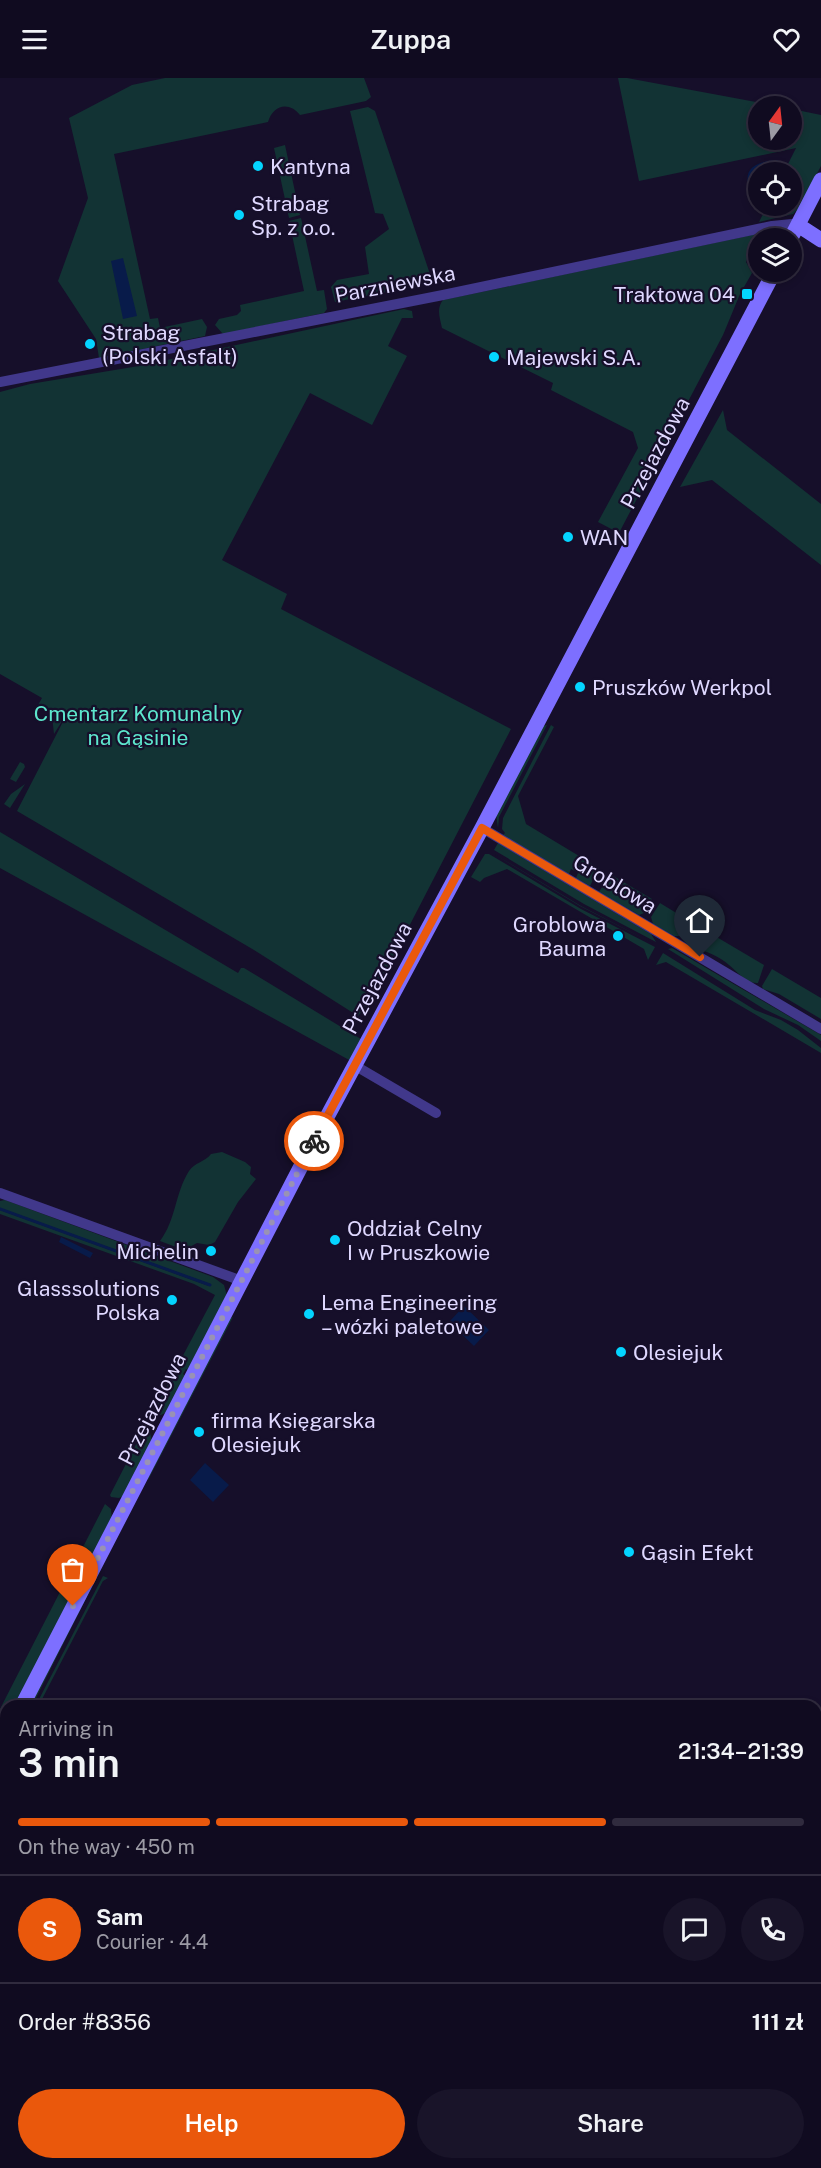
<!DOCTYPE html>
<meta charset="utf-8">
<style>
body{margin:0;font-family:"Public Sans",sans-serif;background:#191429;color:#f1f3f6;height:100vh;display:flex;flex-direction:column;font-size:22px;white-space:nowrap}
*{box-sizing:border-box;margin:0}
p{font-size:20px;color:#9c9ba5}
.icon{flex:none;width:33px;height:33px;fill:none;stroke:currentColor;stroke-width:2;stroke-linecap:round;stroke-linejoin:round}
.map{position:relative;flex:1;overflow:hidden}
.drawer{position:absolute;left:0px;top:1622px;width:822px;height:470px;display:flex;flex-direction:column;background:#100b20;border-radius:18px 18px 0 0;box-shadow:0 3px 9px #0003,0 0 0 2px #302b3e}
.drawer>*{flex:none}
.needle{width:39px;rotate:15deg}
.tools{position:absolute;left:748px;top:18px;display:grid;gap:12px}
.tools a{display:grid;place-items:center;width:54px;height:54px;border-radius:50%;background:#100b20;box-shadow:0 3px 9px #0003,0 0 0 2px #302b3e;font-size:30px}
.pin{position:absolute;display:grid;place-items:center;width:51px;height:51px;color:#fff;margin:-62px -26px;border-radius:50% 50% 50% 0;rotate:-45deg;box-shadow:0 0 6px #0007}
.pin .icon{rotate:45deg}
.courier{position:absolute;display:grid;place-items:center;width:60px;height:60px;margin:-30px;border:4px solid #ea580c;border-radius:50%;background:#fff;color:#222;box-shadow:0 2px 8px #0007}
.head em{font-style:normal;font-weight:600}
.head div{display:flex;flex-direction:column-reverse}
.head{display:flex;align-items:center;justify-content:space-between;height:102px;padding:0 18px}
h1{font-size:39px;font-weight:600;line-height:45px}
.bar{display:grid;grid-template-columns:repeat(4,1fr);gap:9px 6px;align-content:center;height:72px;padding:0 18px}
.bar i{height:8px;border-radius:4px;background:#302b3e}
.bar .active{background:#ea580c}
.bar p{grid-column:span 4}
.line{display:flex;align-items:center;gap:15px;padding:0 18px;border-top:2px solid #302b3e}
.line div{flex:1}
.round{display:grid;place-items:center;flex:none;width:63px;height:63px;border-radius:32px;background:#191429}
.action{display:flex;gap:12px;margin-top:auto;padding:12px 18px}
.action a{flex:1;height:69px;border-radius:36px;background:#ea580c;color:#fff;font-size:24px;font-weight:600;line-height:69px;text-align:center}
.action a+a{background:#191429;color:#f1f3f6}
header{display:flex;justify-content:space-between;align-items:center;height:78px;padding:0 18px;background:#100b20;font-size:27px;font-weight:600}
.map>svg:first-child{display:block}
.green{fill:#123334}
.water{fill:#081b4a}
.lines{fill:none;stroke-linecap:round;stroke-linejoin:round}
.stream{stroke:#081b4a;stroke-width:3}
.street{stroke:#41388b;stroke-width:10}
.secondary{stroke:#7d6fff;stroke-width:15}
.rail-casing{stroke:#04d4ff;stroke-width:5}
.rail{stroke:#160f2a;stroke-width:3;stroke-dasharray:9;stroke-linecap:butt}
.done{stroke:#9992b4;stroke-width:6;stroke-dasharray:0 10.8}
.route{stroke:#ea580c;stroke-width:8}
.poi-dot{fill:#04d4ff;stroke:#160f2a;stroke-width:2}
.labels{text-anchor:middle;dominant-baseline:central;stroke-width:4.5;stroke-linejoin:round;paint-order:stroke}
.poi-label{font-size:21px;fill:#dfd8ff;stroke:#160f2a;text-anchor:start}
.street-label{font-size:21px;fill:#dfd8ff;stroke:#160f2a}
.park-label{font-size:21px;fill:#5de6cd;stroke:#160f2a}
</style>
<header><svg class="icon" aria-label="menu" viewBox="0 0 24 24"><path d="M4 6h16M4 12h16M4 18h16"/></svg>Zuppa<svg class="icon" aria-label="heart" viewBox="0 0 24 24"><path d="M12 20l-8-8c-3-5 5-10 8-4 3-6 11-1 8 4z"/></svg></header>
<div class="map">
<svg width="821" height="2090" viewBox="0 0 821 2090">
<rect width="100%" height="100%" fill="#160f2a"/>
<!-- green -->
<path class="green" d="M165 0H364L371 19 366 23 300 37C289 23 273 27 268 44L114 76 150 241 158 240 160 250 202 241 207 249 205 258 99 280 96 261 58 203 88 120 69 40 132 7Z
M618 0H627L777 28H759V62H792V31L821 37V88L799 130 793 136 759 144 767 128H792V94H784L796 70 639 103Z
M368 29 375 33 433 205 335 224 331 209 337 202 369 196 365 169 389 151 383 136 375 135 350 33Z
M285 67 300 137 289 140 274 70Z
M301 140 317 213 324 212 327 231 324 235 223 256 215 247 219 241 237 237 241 233 240 227 304 213 289 143Z
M771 153 776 160H759V167L750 172 746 184 752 195 740 216 723 257 620 453 617 454 598 444 638 370 633 354 551 312 553 305 442 250C440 240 436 231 443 222Z
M404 231 412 233 413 240H402L388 268 407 278 372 347 310 315 222 482 287 516 281 531 511 651 370 924 358 938 254 872 17 733 69 632 54 656 52 638 38 627 42 620 0 596V314L30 306 139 288Z
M723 332 727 352 821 426V487L712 402 680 409Z
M547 647 499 739 498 750 496 736 543 648Z
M551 647 554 649 518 718 526 746 599 790 590 808 576 800 578 795 571 791 569 796 503 757 505 755 502 751 503 740Z
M20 684 24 686 25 689 16 704 10 701Z
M25 706 10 730 4 726 11 716Z
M0 754 238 895 241 890H244L361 961 351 983 0 790Z
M498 765 651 856 656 864 584 826 494 772Z
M485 776H489L581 831 655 869 648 882 644 871 507 791 484 800 480 804 471 799Z
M494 776 581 828 656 867 580 828Z
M610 796 652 821 644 835 639 837 599 814Z
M660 825 691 844 681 858H674L653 846 651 839Z
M698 848 764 887 758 905C746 906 738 894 729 887 719 878 706 873 693 870L690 862Z
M672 870 821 957V963L798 947 764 931 668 871Z
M663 875 755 932 781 942 798 952 821 970V975L666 884 656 887Z
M772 891 821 920V941L779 916 763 911 762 908Z
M222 1074 245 1084 251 1089 250 1096 256 1101 238 1124 215 1164 209 1167 197 1165 184 1172 160 1163C176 1142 175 1115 189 1093 195 1084 205 1084 211 1076Z
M5 1122 213 1199 224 1207 227 1218 190 1293 186 1291 183 1296 187 1299 167 1334 161 1337 151 1338 215 1217 194 1206 0 1136V1132L209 1208 210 1206 0 1130V1123Z
M233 1239 148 1402 147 1400 229 1241Z
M146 1347 150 1354 152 1364 123 1418 119 1420 111 1419 110 1417Z
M105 1426 111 1431 112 1443 19 1622 14 1627 6 1628V1632L0 1631Z
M98 1497 36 1620 31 1627 27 1628Z
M103 1498 108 1500 103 1503 39 1627H36Z
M11 2085H115L94 2090H0V2088Z
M157 2085H195L174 2090H135Z
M219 2085H247L226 2090H198Z"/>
<!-- water -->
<path class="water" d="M778 82 774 94H759V110L748 106C744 86 763 83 778 82Z
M123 180 137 238 123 241 111 183Z
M61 1159 93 1175 90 1180 59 1164Z
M464 1228 489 1252 474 1268 449 1244Z
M205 1385 229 1407 213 1424 190 1402Z"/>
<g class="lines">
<!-- stream -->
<path class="stream" d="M0 1131 210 1207
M816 1937 821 1936
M8 2090 27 2085
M157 2090 177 2085
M752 2090 753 2085"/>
<!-- street -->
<path class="street" d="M0 304 443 217 772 148 792 146 798 147
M482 750 821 951
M354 987 436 1035
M0 1115 242 1203
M816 1781 821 1780
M0 1999 6 1997"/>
<!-- secondary -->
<path class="secondary" d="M798 147 821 162
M791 160 821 102
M22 1628 313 1065 482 750 774 194
M0 1669 6 1658
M816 1927 821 1926
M116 2090 138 2085"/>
<!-- rail casing -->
<g class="rail-casing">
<path id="rail" d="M816 1826 821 1825
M816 1841 821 1840
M816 1868 821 1867
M816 1887 821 1886
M0 2043 6 2042
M0 2070 6 2068
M0 2083 6 2081"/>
</g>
<!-- rail -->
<use href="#rail" class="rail"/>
</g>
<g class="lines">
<!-- done -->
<path class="done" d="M73 1528 314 1063"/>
<!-- route -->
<path class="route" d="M314 1063 482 750 700 879"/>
</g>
<!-- markers -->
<g class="poi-dot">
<circle cx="258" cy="88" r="6"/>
<circle cx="239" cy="137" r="6"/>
<rect x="741" y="210" width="12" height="12" rx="3"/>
<circle cx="90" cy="266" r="6"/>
<circle cx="494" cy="279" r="6"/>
<circle cx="568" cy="459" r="6"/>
<circle cx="580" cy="609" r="6"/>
<circle cx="618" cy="858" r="6"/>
<circle cx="335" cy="1162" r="6"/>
<circle cx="211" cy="1173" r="6"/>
<circle cx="172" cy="1222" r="6"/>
<circle cx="309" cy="1236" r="6"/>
<circle cx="621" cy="1274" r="6"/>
<circle cx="199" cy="1354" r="6"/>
<circle cx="629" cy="1474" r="6"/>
</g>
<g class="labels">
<!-- poi labels -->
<g class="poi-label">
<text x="270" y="88">Kantyna</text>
<text x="251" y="125">Strabag<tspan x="251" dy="24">Sp. z o.o.</tspan></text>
<text x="735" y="216" text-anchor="end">Traktowa 04</text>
<text x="102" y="254">Strabag<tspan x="102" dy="24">(Polski Asfalt)</tspan></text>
<text x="506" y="279">Majewski S.A.</text>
<text x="580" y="459">WAN</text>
<text x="592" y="609">Pruszków Werkpol</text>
<text x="606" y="846" text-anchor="end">Groblowa<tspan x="606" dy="24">Bauma</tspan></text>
<text x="347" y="1150">Oddział Celny<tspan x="347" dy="24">I w Pruszkowie</tspan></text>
<text x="199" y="1173" text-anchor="end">Michelin</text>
<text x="160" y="1210" text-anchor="end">Glasssolutions<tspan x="160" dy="24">Polska</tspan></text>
<text x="321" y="1224">Lema Engineering<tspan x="321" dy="24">– wózki paletowe</tspan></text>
<text x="633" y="1274">Olesiejuk</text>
<text x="211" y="1342">firma Księgarska<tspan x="211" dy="24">Olesiejuk</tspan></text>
<text x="641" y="1474">Gąsin Efekt</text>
</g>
<!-- street labels -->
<g class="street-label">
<text transform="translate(395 206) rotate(-11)">Parzniewska</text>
<text transform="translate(655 375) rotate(-62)">Przejazdowa</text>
<text transform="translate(615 806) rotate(31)">Groblowa</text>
<text transform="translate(377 900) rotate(-62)">Przejazdowa</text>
<text transform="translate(152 1331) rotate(-63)">Przejazdowa</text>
</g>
<!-- park labels -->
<g class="park-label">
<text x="138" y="635">Cmentarz Komunalny<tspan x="138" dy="24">na Gąsinie</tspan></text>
</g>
</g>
</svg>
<div class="tools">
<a><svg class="needle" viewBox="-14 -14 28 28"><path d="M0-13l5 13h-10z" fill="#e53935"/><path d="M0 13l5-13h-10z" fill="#9c9ba5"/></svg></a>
<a><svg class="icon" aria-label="locate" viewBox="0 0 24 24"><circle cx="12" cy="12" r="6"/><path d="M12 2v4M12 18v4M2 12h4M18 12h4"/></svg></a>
<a><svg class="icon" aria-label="layers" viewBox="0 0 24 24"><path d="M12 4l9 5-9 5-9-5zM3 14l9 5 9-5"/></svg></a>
</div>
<div class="pin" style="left:73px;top:1528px;background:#ea580c"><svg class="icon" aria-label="bag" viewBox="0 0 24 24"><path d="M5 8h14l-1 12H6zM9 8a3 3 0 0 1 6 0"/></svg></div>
<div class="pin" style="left:700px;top:879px;background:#1f2937"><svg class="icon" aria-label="home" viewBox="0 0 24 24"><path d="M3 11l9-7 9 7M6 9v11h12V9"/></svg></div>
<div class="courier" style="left:314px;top:1063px"><svg class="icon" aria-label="bike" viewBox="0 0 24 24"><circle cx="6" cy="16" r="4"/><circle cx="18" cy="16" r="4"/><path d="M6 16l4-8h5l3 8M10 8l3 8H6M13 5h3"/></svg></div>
<section class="drawer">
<div class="head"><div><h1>3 min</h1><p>Arriving in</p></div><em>21:34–21:39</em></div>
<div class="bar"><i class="active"></i><i class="active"></i><i class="active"></i><i></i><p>On the way · 450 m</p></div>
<div class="line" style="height:108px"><b class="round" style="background:#ea580c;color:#fff">S</b><div><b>Sam</b><p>Courier · 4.4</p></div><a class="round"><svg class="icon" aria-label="chat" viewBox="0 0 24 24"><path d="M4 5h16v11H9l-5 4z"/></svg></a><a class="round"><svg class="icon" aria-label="phone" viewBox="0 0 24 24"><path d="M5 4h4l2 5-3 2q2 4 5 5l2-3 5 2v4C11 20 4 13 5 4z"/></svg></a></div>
<div class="line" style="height:78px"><div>Order #8356</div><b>111 zł</b></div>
<div class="action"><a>Help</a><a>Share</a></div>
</section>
</div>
